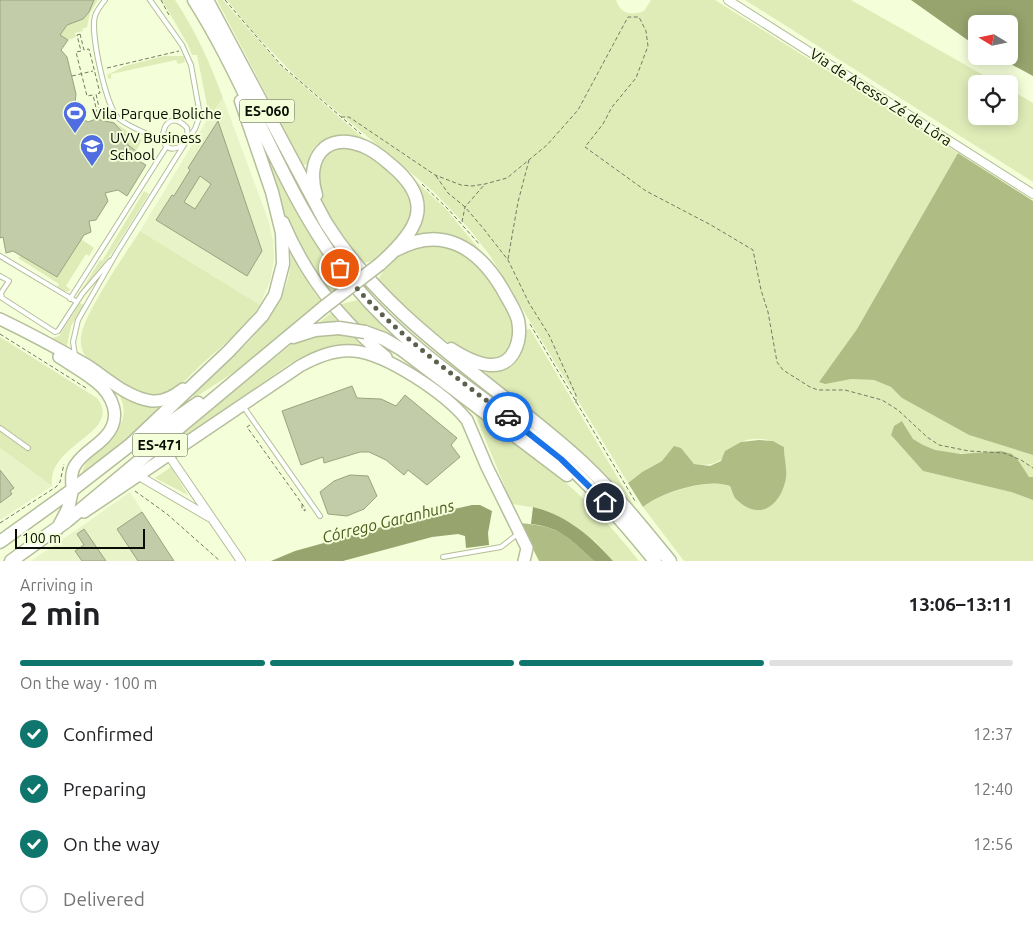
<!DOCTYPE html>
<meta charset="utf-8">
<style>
body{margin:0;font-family:Ubuntu,sans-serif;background:#f6f6f6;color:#202124;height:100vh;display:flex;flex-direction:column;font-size:19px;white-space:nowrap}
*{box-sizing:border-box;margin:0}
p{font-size:16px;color:#757577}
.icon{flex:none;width:28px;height:28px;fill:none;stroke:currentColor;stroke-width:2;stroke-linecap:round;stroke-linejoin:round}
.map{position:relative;height:561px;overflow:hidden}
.side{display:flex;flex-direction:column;background:#fff;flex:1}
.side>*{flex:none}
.needle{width:32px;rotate:280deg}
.controls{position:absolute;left:968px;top:15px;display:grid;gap:10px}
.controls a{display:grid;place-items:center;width:50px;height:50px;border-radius:8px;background:#fff;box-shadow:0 2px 12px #0003;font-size:25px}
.scale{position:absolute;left:15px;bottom:12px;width:130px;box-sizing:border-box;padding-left:5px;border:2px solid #0a0d03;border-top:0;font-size:14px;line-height:18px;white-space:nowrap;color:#0a0d03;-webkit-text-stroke:4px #f4fed9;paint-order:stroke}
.pin{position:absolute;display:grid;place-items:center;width:42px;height:42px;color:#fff;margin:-21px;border:2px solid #fff;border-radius:50%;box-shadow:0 1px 5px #0007}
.courier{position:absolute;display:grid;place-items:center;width:50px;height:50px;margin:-25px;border:4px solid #1a73e8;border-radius:50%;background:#fff;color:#222;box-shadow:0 1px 6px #0007}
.overview em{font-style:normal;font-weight:600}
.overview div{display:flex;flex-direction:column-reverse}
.overview{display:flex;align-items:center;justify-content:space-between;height:85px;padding:0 20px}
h1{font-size:32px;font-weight:600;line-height:38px}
.bar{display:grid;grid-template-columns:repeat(4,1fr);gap:8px 5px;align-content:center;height:60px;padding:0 20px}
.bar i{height:6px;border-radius:4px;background:#e0e0e0}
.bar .active{background:#0f766e}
.bar p{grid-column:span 4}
ol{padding:0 20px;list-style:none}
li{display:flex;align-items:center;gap:15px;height:55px}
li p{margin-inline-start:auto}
li .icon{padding:5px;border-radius:50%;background:#0f766e;color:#fff;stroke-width:4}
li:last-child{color:#757577}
li i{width:28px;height:28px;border:2px solid #e0e0e0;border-radius:50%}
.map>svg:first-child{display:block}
.built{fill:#e8f3c8}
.green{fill:#dfecb8}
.forest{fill:#afbc84}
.water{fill:#97a46d}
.building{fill:#c2cca8;stroke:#9ba381;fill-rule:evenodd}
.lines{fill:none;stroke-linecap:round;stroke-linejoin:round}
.lane-casing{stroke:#b5be9b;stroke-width:6}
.street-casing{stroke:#b5be9b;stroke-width:10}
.secondary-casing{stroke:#b5be9b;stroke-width:14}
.primary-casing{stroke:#b5be9b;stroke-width:15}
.path{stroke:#747a64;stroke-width:1;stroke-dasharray:4 2.5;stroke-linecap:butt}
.lane{stroke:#fff;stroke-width:4}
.street{stroke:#fff;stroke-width:8}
.secondary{stroke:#fff;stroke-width:11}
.primary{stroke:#fff;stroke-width:12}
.primary-bridge-casing{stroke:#b5be9b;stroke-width:15;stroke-linecap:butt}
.primary-bridge{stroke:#fff;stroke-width:12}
.done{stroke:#5c614e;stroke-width:5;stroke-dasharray:0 9}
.route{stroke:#1a73e8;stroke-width:6}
.labels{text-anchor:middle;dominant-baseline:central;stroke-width:4;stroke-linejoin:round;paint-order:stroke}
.shield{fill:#f4fed9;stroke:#505543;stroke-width:1}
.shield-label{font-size:14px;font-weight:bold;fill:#0a0d03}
.street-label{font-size:15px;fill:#0a0d03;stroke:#f4fed9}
.poi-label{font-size:15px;fill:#0a0d03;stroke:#f4fed9;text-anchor:start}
.water-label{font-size:16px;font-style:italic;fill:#4e5a1c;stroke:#f4fed9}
</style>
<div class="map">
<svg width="1033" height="561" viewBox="0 0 1033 561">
<rect width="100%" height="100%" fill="#f4fed9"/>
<!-- built -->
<path class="built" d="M223 98 269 222 273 241 274 260 270 281 260 305 140 231 206 122Z
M0 448 52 486 0 520Z
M130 492 174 561H31L82 526Z"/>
<!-- green -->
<path class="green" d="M92 0H98L90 13 87 27 82 29 83 31 75 33 76 37 68 40 60 35 67 25 83 18Z
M162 0H175C196 31 210 63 223 98L206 122 204 116 209 115 197 55H192L188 45Z
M217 0H223L280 65 371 145C346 139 315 127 307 164L303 165Z
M227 0H616C620 14 632 16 644 11L651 0H715L958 153 857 329 819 382 851 379 874 380 891 387 902 398 969 435 1033 455V477H1029L1001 451C974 453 937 459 914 440 909 435 907 426 902 421L894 426 891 435 923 471 1011 492 1033 500V561H684L643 507C659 494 709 477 730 486L735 498 784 487 786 473 784 447C774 439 753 436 742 442 739 443 735 448 733 450 720 462 712 467 694 464L684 452C664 459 643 469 628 483L491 257 471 231 434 192 299 80 252 31Z
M745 0H851L999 84H976V116H1009V89L1033 103V182Z
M164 56H184L185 62 178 64 176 60 111 74V79H109L107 75 125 66Z
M102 112 104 118 109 117 112 121 142 140 136 151 128 145C124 130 115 120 99 119L97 114Z
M336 146 362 149 403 180 414 206 406 231 377 259 365 263C351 247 319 206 317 186 316 177 320 166 321 158Z
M272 165 307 231 342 281 334 295 236 371 194 398 193 394C236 353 303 306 289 238 285 214 276 190 270 167Z
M408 174 446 209 492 265 485 258 416 235Z
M144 191 149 194 112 253 79 294 100 260 102 261Z
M140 231 260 305C245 328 222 346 202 364 192 373 182 385 171 392 165 395 158 396 152 395 136 393 119 379 105 371 91 362 79 356 81 337 83 315 126 253 140 231Z
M81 239 94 248 89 256 86 254 66 286 71 290C65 293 62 291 56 288L59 284 18 258 21 255 57 277Z
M442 244 476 259 511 312 515 333 507 354C503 356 499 359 496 359 465 367 398 302 378 280 395 248 409 248 442 244Z
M357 300 393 337 399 352C360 341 323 343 289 364L133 475 132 473 342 304Z
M80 303 84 305 71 326 67 346 52 338 59 336Z
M530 329 635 507C592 452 535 414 481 372L480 370 513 363 520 353 524 330Z
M0 337 97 398C124 433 46 444 52 486L0 448Z
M117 391 164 406 139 431 82 473C90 442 142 433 117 391Z
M474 412C537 453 593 502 639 561H613L595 541 537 508 512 504Z
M171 467 188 495 155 478Z"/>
<!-- forest -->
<path class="forest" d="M958 153 1033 201V455L969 435 902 398 891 387 874 380 851 379 825 384 819 382 857 329Z
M902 421 913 439 923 445 935 450 961 454 1001 451 1012 454 1018 460 1029 477H1033V500L1011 492 923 471 891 435 894 426Z
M759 440 773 441 784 447C784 460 789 473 784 486 776 510 756 519 736 499 733 496 732 490 730 486 709 477 659 493 643 507L628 483 642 472 662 461 674 446 681 448 694 464 710 466 721 461 725 451 741 442Z
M520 523C562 527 565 534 594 561H539Z"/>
<!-- water -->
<path class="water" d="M911 0H1033V76L996 56H1009V24H976V46Z
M472 505H480L492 511 488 533 489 545 466 548 465 536 458 534 432 537 343 561H271L295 551 414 518Z
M533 507C566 515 591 536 613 561H594C573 542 562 527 531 524Z"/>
<!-- building -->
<path class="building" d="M0 0H94L89 12 83 19 67 25 60 35 68 40 61 50 67 57 76 94 75 103 83 109 79 117 88 122 96 119 114 123 126 136 128 145 136 151 132 157 146 165 127 196 118 190 105 193 108 201 96 220 89 221 91 232 84 235 57 277 13 251 6 253 3 237 0 238Z
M218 121 262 251 247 276 156 220 172 195 174 196 190 170 188 168ZM200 176 211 184 195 209 184 202Z
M352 386 357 398 381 399 396 406 405 395 457 438 451 445 460 457 427 485 408 470 404 475 386 460 369 452H360L324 463 323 457 301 465 282 411Z
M0 470 14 488 10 491 12 494 0 503Z
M350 475 368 476 377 496 364 509 347 516 328 514 320 492 334 481Z
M142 512 174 561H138L117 529Z
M84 529 106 561H82L75 551 84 545 77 534Z"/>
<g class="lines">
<!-- lane casing -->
<g class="lane-casing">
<path id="lane" d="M105 0C101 5 97 10 95 16 90 33 106 106 118 118 130 128 149 134 163 141
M150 0 182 45 191 65 200 115 195 129 187 140
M183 145C151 164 161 99 187 128L188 138
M0 256 77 302
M0 276 9 281 1 293 2 298 55 332 58 331 82 294 110 261
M70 299 167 146
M75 355 73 342 78 320 117 252 184 145
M243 406 320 516
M0 428 28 448
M443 557 501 547 519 533"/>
</g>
<!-- street casing -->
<g class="street-casing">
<path id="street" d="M728 0 1033 194
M161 444 241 561
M139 476 209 517"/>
</g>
<!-- secondary casing -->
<g class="secondary-casing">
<path id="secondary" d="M283 222C305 274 341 321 386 357
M0 319C29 333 57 348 85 364 106 377 127 398 152 401 164 402 174 396 183 389
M59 357C71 365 84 372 95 381 113 395 123 418 105 437 96 447 83 453 76 464 70 472 72 481 72 490
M84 512 300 366C316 357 334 349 354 351 387 354 446 394 467 420L487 467 527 548 524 561"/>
</g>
<!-- primary casing -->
<g class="primary-casing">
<path id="primary" d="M194 0C252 91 285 203 355 286 408 350 481 395 546 446 587 480 622 520 655 561
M207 0 326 223C387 320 487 378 571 452 608 484 639 523 670 561
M316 195C305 159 325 131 363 146 374 150 383 158 391 165 437 203 417 231 380 264
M396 250C443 224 479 249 503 290 508 300 515 309 518 320 522 340 514 367 490 365 476 364 462 356 451 349
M365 332 384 339 401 349 567 475
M293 337 315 330 339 328
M142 442 198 403
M58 528 68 509 72 490 130 445 229 351 262 316 275 295 283 264 282 233 272 192 241 101
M0 542 76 487
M11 561 67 521 324 307"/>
</g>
<!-- path -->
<path class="path" d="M161 0 169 15
M225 0 281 65 361 134
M80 34 84 50 89 49 100 93 96 94 100 112H97L93 95 87 96 76 52 81 51 77 35Z
M107 68 179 51
M72 76 93 71
M341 117H349L435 175 461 185 472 186 485 184 507 178 547 145 578 110 628 17H639L646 31 648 46 636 78 612 107 603 124 585 147 646 191 711 225 753 250 761 290 768 312 777 362 783 370 810 387 818 390H845L882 400 898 410 927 437 939 445 969 451 1004 453 1021 460 1033 468
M436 176 448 193 465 207 483 228 508 260 529 303 549 335 576 395V403
M422 184 448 209 480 245
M462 222 465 207 485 184
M508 259 518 202 529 160
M530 324 635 501
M0 334 86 388
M250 425 247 427 305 508V511L302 509V504
M135 491 167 514 220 561
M0 523 56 487 60 482 64 464"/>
<!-- lane -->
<use href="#lane" class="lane"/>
<!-- street -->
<use href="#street" class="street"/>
<!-- secondary -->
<use href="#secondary" class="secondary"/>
<!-- primary -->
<use href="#primary" class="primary"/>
<!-- primary-bridge casing -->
<g class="primary-bridge-casing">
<path id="primary-bridge" d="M324 307 380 264
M339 328 365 332"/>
</g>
<!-- primary-bridge -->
<use href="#primary-bridge" class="primary-bridge"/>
</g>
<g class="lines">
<!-- done -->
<path class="done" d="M340 268C388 329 447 370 508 417"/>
<!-- route -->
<path class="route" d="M508 417 561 459 605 502"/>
</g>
<!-- icons -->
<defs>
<g id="stadium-pin" transform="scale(1.25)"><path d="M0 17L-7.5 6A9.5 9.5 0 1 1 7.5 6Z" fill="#506de2" stroke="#f4fed9"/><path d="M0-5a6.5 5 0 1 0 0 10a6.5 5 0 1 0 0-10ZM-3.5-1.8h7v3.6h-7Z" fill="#fff"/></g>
<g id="university-pin" transform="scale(1.25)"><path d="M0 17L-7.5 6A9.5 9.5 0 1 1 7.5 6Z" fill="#506de2" stroke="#f4fed9"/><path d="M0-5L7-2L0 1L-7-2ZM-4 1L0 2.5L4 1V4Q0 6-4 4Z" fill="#fff"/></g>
</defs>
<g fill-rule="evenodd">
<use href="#stadium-pin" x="75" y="113"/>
<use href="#university-pin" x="92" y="146"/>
</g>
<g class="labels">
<!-- shield labels -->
<g class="shield">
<rect x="239.5" y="99.5" width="55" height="23" rx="4"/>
<rect x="132.5" y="433.5" width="55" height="23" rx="4"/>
</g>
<g class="shield-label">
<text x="267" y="111">ES-060</text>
<text x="160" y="445">ES-471</text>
</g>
<!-- street labels -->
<g class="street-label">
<text transform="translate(881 97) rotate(33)">Via de Acesso Zé de Lôra</text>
</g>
<!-- poi labels -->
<g class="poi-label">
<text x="92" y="113">Vila Parque Boliche</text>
<text x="110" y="137">UVV Business<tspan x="110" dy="17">School</tspan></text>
</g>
<!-- water labels -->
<g class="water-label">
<text transform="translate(388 521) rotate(-14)">Córrego Garanhuns</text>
</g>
</g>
</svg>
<div class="controls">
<a><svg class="needle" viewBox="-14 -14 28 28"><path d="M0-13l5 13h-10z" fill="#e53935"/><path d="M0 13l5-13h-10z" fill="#757577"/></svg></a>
<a><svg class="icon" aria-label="locate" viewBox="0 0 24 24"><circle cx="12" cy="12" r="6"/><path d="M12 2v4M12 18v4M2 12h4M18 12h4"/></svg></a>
</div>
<div class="scale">100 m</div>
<div class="pin" style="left:340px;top:268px;background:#ea580c"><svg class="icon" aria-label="bag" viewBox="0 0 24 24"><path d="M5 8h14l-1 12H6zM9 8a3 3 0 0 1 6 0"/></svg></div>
<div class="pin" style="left:605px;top:502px;background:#1f2937"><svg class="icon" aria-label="home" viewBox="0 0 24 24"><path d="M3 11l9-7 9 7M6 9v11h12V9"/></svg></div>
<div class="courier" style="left:508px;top:417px"><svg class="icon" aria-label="car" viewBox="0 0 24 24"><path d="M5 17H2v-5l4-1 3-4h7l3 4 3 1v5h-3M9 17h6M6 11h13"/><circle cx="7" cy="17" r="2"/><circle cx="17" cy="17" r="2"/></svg></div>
</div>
<section class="side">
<div class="overview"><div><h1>2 min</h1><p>Arriving in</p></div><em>13:06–13:11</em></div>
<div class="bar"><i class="active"></i><i class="active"></i><i class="active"></i><i></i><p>On the way · 100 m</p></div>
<ol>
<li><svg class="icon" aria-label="check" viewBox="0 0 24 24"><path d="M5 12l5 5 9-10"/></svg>Confirmed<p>12:37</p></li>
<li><svg class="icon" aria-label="check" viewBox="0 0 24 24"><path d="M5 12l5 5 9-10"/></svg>Preparing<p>12:40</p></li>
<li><svg class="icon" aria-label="check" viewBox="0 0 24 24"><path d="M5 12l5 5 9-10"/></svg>On the way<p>12:56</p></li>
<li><i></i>Delivered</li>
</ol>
</section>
